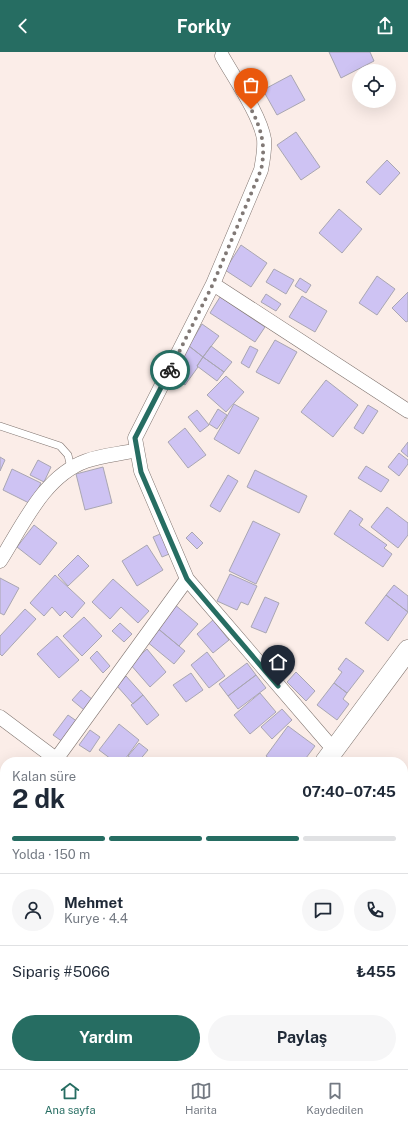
<!DOCTYPE html>
<html lang="tr">
<meta charset="utf-8">
<style>
body{margin:0;font-family:"Public Sans",sans-serif;background:#f6f6f7;color:#1f2937;height:100vh;display:flex;flex-direction:column;font-size:15px;white-space:nowrap}
*{box-sizing:border-box;margin:0}
p{font-size:13px;color:#747a83}
.icon{flex:none;width:22px;height:22px;fill:none;stroke:currentColor;stroke-width:2;stroke-linecap:round;stroke-linejoin:round}
.map{position:relative;flex:1;overflow:hidden}
.panel{position:absolute;left:0px;top:705px;width:408px;height:312px;display:flex;flex-direction:column;background:#fff;border-radius:16px 16px 0 0;box-shadow:0 4px 16px #0002}
.panel>*{flex:none}
.fabs{position:absolute;left:352px;top:12px;display:grid;gap:8px}
.fabs a{display:grid;place-items:center;width:44px;height:44px;border-radius:50%;background:#fff;box-shadow:0 4px 16px #0002;font-size:20px}
.pin{position:absolute;display:grid;place-items:center;width:34px;height:34px;color:#fff;margin:-41px -17px;border-radius:50% 50% 50% 0;rotate:-45deg;box-shadow:0 0 4px #0007}
.pin .icon{rotate:45deg}
.courier{position:absolute;display:grid;place-items:center;width:40px;height:40px;margin:-20px;border:3px solid #266d62;border-radius:50%;background:#fff;color:#222;box-shadow:0 1px 5px #0007}
.head em{font-style:normal;font-weight:700}
.head div{display:flex;flex-direction:column-reverse}
.head{display:flex;align-items:center;justify-content:space-between;height:68px;padding:0 12px}
h1{font-size:26px;font-weight:700;line-height:30px}
.bar{display:grid;grid-template-columns:repeat(4,1fr);gap:6px 4px;align-content:center;height:48px;padding:0 12px}
.bar i{height:5px;border-radius:3px;background:#e0e1e3}
.bar .on{background:#266d62}
.bar p{grid-column:span 4}
.line{display:flex;align-items:center;gap:10px;padding:0 12px;border-top:1px solid #e0e1e3}
.line div{flex:1}
.round{display:grid;place-items:center;flex:none;width:42px;height:42px;border-radius:21px;background:#f6f6f7}
.action{display:flex;gap:8px;margin-top:auto;padding:8px 12px}
.action a{flex:1;height:46px;border-radius:24px;background:#266d62;color:#fff;font-size:16px;font-weight:700;line-height:46px;text-align:center}
.action a+a{background:#f6f6f7;color:#1f2937}
header{display:flex;justify-content:space-between;align-items:center;height:52px;padding:0 12px;background:#266d62;color:#fff;font-size:18px;font-weight:700}
.tabs{display:flex;justify-content:space-around;align-items:center;height:56px;border-top:1px solid #e0e1e3;background:#fff;font-size:11px;color:#747a83}
.tabs a{display:grid;justify-items:center;gap:2px}
.tabs .on{color:#266d62}
.map>svg:first-child{display:block}
.building{fill:#cec3f3;stroke:#a9a6b2}
.lines{fill:none;stroke-linecap:round;stroke-linejoin:round}
.lane-casing{stroke:#817570;stroke-width:8}
.street-casing{stroke:#817570;stroke-width:15}
.secondary-casing{stroke:#817570;stroke-width:21}
.lane{stroke:#fff;stroke-width:7}
.street{stroke:#fff;stroke-width:14}
.secondary{stroke:#fff;stroke-width:20}
.done{stroke:#817976;stroke-width:4;stroke-dasharray:0 7.2}
.route{stroke:#266d62;stroke-width:5}
</style>
<header><svg class="icon" aria-label="back" viewBox="0 0 24 24"><path d="M15 5l-7 7 7 7"/></svg>Forkly<svg class="icon" aria-label="share" viewBox="0 0 24 24"><path d="M12 15V3M7 8l5-5 5 5M5 13v7h14v-7"/></svg></header>
<div class="map">
<svg width="408" height="1017" viewBox="0 0 408 1017">
<rect width="100%" height="100%" fill="#fbede8"/>
<!-- building -->
<path class="building" d="M329 0H370L374 9 341 26Z
M291 23 305 48 277 63 263 38Z
M296 80 320 115 301 128 277 93Z
M387 108 400 121 380 143 366 130Z
M339 157 362 177 342 201 319 181Z
M241 193 267 211 251 235 225 218Z
M274 217 294 228 286 242 266 230Z
M377 224 395 237 377 263 359 251Z
M300 226 311 233 306 241 295 234Z
M408 240V269L406 270 392 256Z
M266 242 281 252 276 259 261 250Z
M302 244 327 259 315 280 289 265Z
M220 245 265 275 255 290 210 261Z
M202 272 219 284 203 305 189 294Z
M275 288 297 300 279 332 256 320Z
M189 294 203 305 197 314 198 315 185 333 173 324Z
M211 294 232 310 224 320 203 305Z
M250 294 258 298 249 316 241 311Z
M203 305 224 320 217 329 197 314Z
M226 324 244 340 226 360 207 343Z
M326 328 358 353 333 385 301 360Z
M234 352 259 366 239 402 214 387Z
M368 353 378 359 363 382 354 376Z
M218 357 227 363 217 377 209 372Z
M197 358 209 373 200 380 188 365Z
M185 376 206 403 188 416 168 390Z
M408 390V405L401 399Z
M399 401 408 408V412L399 424 388 415Z
M0 405 5 408 0 419Z
M38 408 51 415 44 430 30 423Z
M366 414 389 428 381 440 358 426Z
M103 415 112 451 85 458 76 422Z
M12 417 41 431 31 452 3 438Z
M255 418 307 444 299 461 247 435Z
M228 423 238 429 220 460 210 454Z
M387 455 408 471V483L398 496 371 475Z
M350 458 363 467 359 473 387 493 384 496 392 502 383 515 334 482Z
M253 469 280 482 256 532 229 519Z
M34 473 57 491 40 513 17 495Z
M165 480 174 500 162 505 153 485Z
M192 480 203 491 197 497 186 486Z
M147 493 163 518 137 534 122 509Z
M78 503 89 514 68 534 58 523Z
M230 522 257 534 248 553 241 550 237 558 217 549Z
M55 523 85 551 72 566 65 559 60 564 52 555 44 564 30 551Z
M0 526 19 536 4 563 0 561Z
M113 527 149 559 138 571 121 555 110 567 92 550Z
M394 533 408 544V560L386 543Z
M386 543 408 560 388 589 365 571Z
M265 545 279 551 266 581 251 575Z
M174 552 198 572 179 594 155 574Z
M25 557 36 567 2 604 0 602V584Z
M84 565 102 584 82 604 63 584Z
M213 568 229 588 213 601 197 582Z
M120 571 132 582 124 590 112 579Z
M157 576 185 599 174 612 146 589Z
M57 584 79 608 59 626 37 602Z
M147 597 166 620 150 635 130 612Z
M97 599 110 614 103 621 90 606Z
M207 600 225 624 209 636 191 613Z
M346 606 364 619 347 641 334 631 342 620 338 617Z
M247 611 256 623 228 644 219 632Z
M296 620 315 639 306 649 287 630Z
M191 621 203 638 186 650 173 633Z
M256 623 266 636 238 657 228 644Z
M126 624 143 643 133 652 117 634Z
M334 631 347 641 343 647 349 652 337 668 317 653Z
M81 638 93 648 84 658 72 648Z
M260 641 276 660 250 682 234 663Z
M143 643 159 663 147 673 131 653Z
M282 657 292 668 272 687 261 675Z
M68 663 78 670 63 690 53 683Z
M119 672 139 688 123 710H115L99 698Z
M288 674 315 694 303 710H274L266 704Z
M90 678 100 685 90 700 79 693Z
M139 691 148 698 138 710H136L128 704Z
M5 887V915L0 916V888Z
M31 1012H58L53 1017H36Z"/>
<g class="lines">
<!-- lane casing -->
<g class="lane-casing">
<path id="lane" d="M0 374 60 394 68 403 71 416"/>
</g>
<!-- street casing -->
<g class="street-casing">
<path id="street" d="M222 4C235 27 260 63 264 87 265 98 263 107 261 118L213 232 135 386 141 419 187 527 334 698
M213 232 408 359
M0 509C23 473 44 424 86 409 102 403 121 402 137 398
M0 665 60 710
M57 706 187 527
M0 821 5 819
M284 1012 287 1017"/>
</g>
<!-- secondary casing -->
<g class="secondary-casing">
<path id="secondary" d="M325 710 408 598
M84 1017 88 1012"/>
</g>
<!-- lane -->
<use href="#lane" class="lane"/>
<!-- street -->
<use href="#street" class="street"/>
<!-- secondary -->
<use href="#secondary" class="secondary"/>
</g>
<g class="lines">
<!-- done -->
<path class="done" d="M170 318 213 232 261 118C266 95 262 78 251 57"/>
<!-- route -->
<path class="route" d="M170 318 135 386 141 420 187 527 278 634"/>
</g>
</svg>
<div class="fabs">
<a><svg class="icon" aria-label="locate" viewBox="0 0 24 24"><circle cx="12" cy="12" r="6"/><path d="M12 2v4M12 18v4M2 12h4M18 12h4"/></svg></a>
</div>
<div class="pin" style="left:251px;top:57px;background:#ea580c"><svg class="icon" aria-label="bag" viewBox="0 0 24 24"><path d="M5 8h14l-1 12H6zM9 8a3 3 0 0 1 6 0"/></svg></div>
<div class="pin" style="left:278px;top:634px;background:#1f2937"><svg class="icon" aria-label="home" viewBox="0 0 24 24"><path d="M3 11l9-7 9 7M6 9v11h12V9"/></svg></div>
<div class="courier" style="left:170px;top:318px"><svg class="icon" aria-label="bike" viewBox="0 0 24 24"><circle cx="6" cy="16" r="4"/><circle cx="18" cy="16" r="4"/><path d="M6 16l4-8h5l3 8M10 8l3 8H6M13 5h3"/></svg></div>
<section class="panel">
<div class="head"><div><h1>2 dk</h1><p>Kalan süre</p></div><em>07:40–07:45</em></div>
<div class="bar"><i class="on"></i><i class="on"></i><i class="on"></i><i></i><p>Yolda · 150 m</p></div>
<div class="line" style="height:72px"><a class="round"><svg class="icon" aria-label="person" viewBox="0 0 24 24"><circle cx="12" cy="8" r="4"/><path d="M4 21q1-7 8-7t8 7"/></svg></a><div><b>Mehmet</b><p>Kurye · 4.4</p></div><a class="round"><svg class="icon" aria-label="chat" viewBox="0 0 24 24"><path d="M4 5h16v11H9l-5 4z"/></svg></a><a class="round"><svg class="icon" aria-label="phone" viewBox="0 0 24 24"><path d="M5 4h4l2 5-3 2q2 4 5 5l2-3 5 2v4C11 20 4 13 5 4z"/></svg></a></div>
<div class="line" style="height:52px"><div>Sipariş #5066</div><b>₺455</b></div>
<div class="action"><a>Yardım</a><a>Paylaş</a></div>
</section>
</div>
<nav class="tabs">
<a class="on"><svg class="icon" aria-label="home" viewBox="0 0 24 24"><path d="M3 11l9-7 9 7M6 9v11h12V9"/></svg>Ana sayfa</a>
<a><svg class="icon" aria-label="map" viewBox="0 0 24 24"><path d="M3 6l6-2 6 2 6-2v14l-6 2-6-2-6 2zM9 4v14M15 6v14"/></svg>Harita</a>
<a><svg class="icon" aria-label="saved" viewBox="0 0 24 24"><path d="M7 4h10v16l-5-4-5 4z"/></svg>Kaydedilen</a>
</nav>
